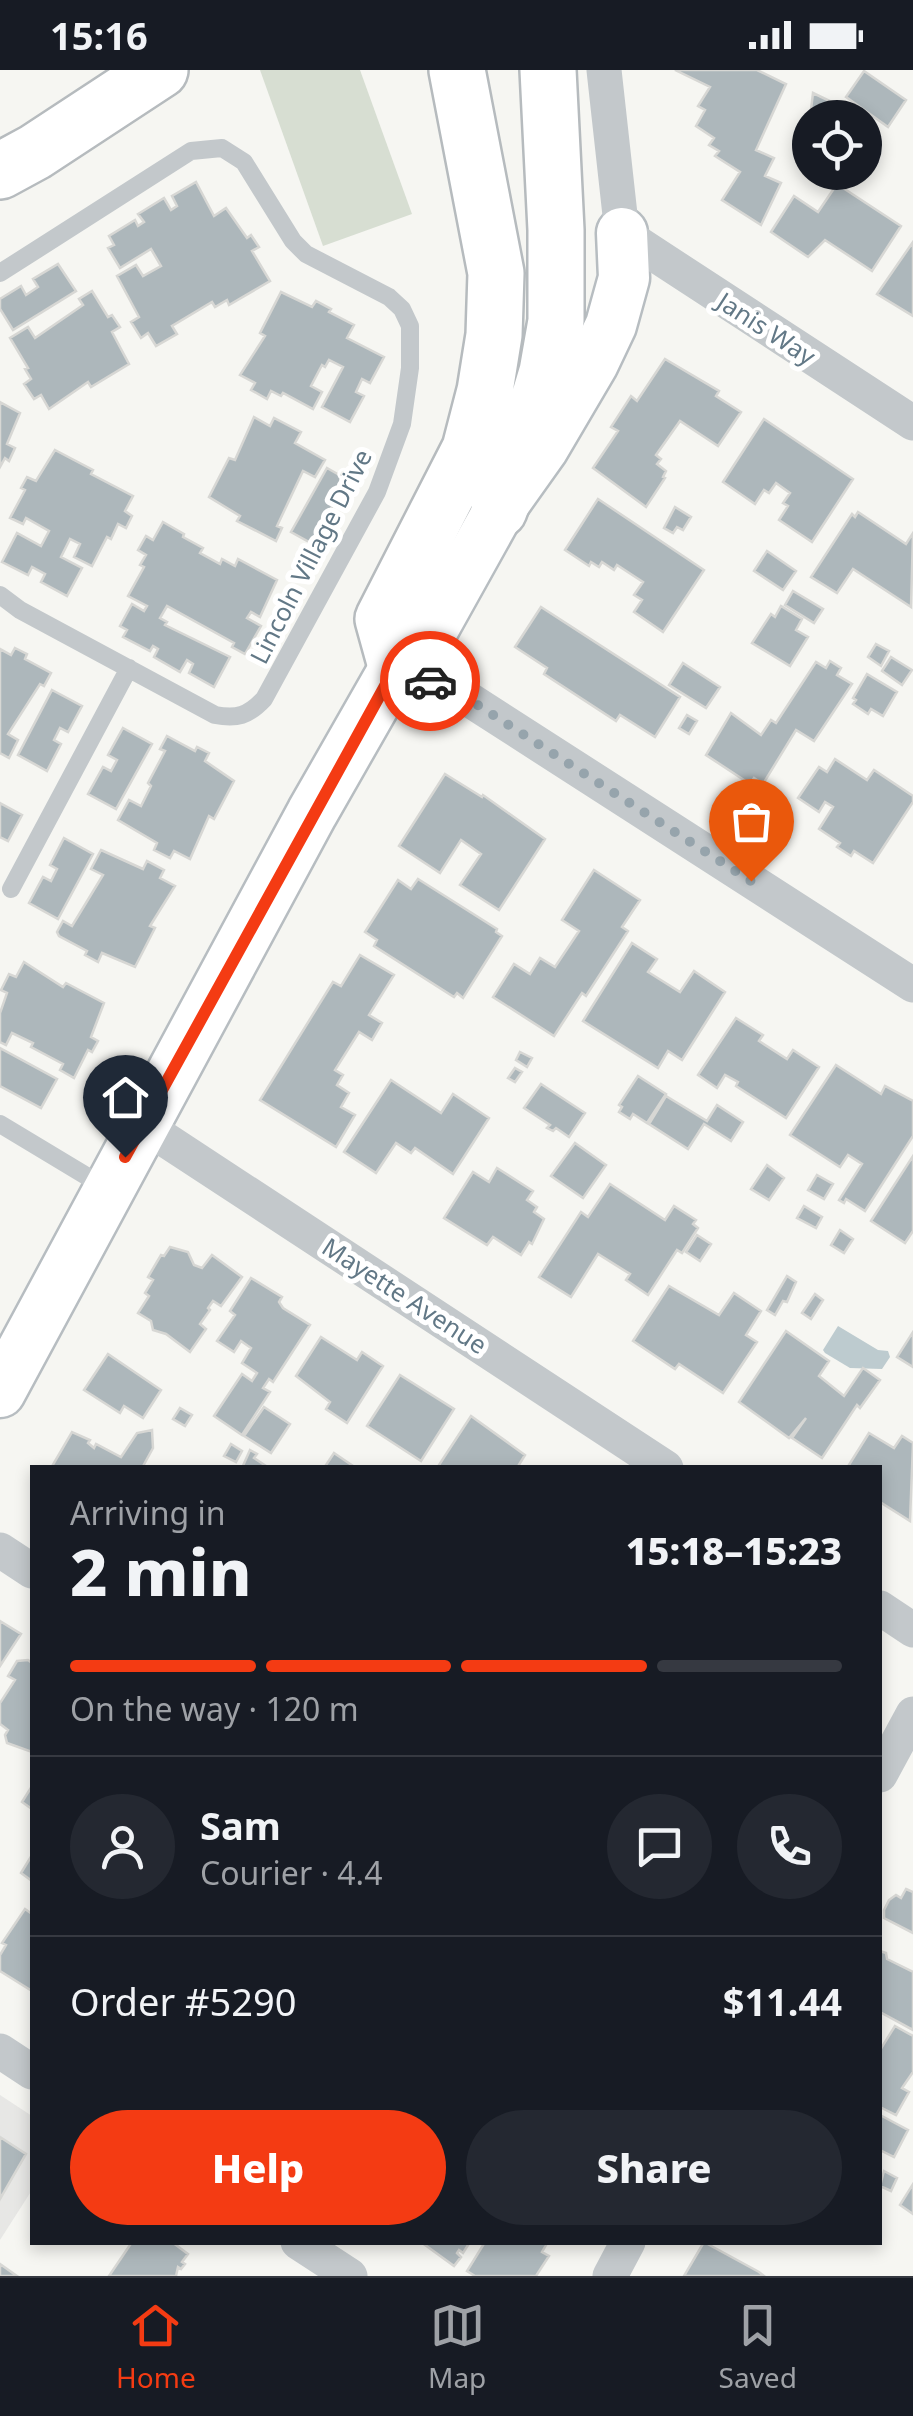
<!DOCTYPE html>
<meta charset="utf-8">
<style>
body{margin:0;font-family:"Noto Sans",sans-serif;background:#242831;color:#f1f3f6;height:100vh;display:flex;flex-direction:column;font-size:38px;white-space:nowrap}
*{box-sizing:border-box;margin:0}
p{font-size:32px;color:#9ea1a6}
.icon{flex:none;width:55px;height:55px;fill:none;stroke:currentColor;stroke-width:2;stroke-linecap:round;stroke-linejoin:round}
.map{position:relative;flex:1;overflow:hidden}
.side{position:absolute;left:30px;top:1395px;width:852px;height:780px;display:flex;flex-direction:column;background:#171b24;border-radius:0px;box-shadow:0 5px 15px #0003}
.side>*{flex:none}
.fabs{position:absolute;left:792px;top:30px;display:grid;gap:20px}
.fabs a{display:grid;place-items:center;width:90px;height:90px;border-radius:50%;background:#171b24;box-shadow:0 5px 15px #0003;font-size:50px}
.pin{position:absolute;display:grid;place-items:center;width:85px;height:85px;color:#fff;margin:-102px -42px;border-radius:50% 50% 50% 0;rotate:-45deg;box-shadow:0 0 10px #0007}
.pin .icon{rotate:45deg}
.courier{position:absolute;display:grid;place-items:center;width:100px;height:100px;margin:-50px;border:8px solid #f43b13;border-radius:50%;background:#fff;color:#222;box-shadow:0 2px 12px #0007}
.summary em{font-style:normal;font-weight:800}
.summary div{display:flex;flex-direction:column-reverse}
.summary{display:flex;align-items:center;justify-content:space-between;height:170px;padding:0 40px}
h1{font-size:65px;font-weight:800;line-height:75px}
.bar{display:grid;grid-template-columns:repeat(4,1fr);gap:15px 10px;align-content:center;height:120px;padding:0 40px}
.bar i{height:12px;border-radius:8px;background:#363941}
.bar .selected{background:#f43b13}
.bar p{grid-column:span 4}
.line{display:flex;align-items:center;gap:25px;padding:0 40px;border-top:2px solid #363941}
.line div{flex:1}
.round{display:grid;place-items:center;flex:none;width:105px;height:105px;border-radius:52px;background:#242831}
.primary-button{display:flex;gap:20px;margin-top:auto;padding:20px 40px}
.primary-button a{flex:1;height:115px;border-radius:60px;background:#f43b13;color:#fff;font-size:40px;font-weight:800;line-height:115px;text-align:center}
.primary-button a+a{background:#242831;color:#f1f3f6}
.status{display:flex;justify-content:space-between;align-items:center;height:70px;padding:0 50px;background:#171b24;direction:ltr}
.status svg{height:28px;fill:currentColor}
.menu{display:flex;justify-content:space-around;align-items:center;height:140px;border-top:2px solid #363941;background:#171b24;font-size:28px;color:#9ea1a6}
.menu a{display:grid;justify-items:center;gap:5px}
.menu .selected{color:#f43b13}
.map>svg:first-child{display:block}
.built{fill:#e7e7e5}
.green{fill:#d7ded2}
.water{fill:#bdcbcf}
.building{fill:#adb7bb;stroke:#d7d7d4;stroke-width:2.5}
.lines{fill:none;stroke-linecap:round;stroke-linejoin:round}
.secondary-casing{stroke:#b7bdc1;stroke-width:55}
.primary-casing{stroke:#b6bbbe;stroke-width:60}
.lane{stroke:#c3c8cb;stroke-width:18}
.street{stroke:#c3c8cb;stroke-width:35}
.secondary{stroke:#fff;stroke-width:50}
.primary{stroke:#fff;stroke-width:55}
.done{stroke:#96a4ac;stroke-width:10;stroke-dasharray:0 18}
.route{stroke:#f43b13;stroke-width:12}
.labels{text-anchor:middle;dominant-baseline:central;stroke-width:10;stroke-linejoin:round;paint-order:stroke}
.street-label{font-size:25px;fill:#627886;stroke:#fff}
</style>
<div class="status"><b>15:16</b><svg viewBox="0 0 49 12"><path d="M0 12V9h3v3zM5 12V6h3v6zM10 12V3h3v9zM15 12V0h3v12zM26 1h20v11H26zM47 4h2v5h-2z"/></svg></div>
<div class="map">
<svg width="913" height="2206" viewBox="0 0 913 2206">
<rect width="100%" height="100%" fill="#f6f6f2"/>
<!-- built -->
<path class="built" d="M0 2025 32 2046V2120L0 2170Z"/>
<!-- green -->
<path class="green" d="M260 0H360L412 144 323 176Z"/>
<!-- water -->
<path class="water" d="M838 1256 878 1280 888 1281 890 1287 882 1299 850 1298 825 1283 823 1280Z"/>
<!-- building -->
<path class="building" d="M675 0H757L786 14 756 80 774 88 765 106 781 113 761 155 722 130 740 102 715 86 719 81 709 75 714 68 696 56 705 40 698 36 710 17Z
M864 1 906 30 888 57 846 27Z
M813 23 836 34 826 48H810Z
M865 62 875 68 865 84Z
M196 112 214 146 226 138 247 168 251 165 259 177 252 181 270 211 229 235 227 230 215 237 212 232 172 256 177 264 156 276 148 263 141 268 131 252 139 247 117 206 136 195 143 206 161 196 151 179 120 198 108 178 114 175 109 166 135 150 138 156 144 152 138 144 164 128 171 140 177 136 172 126Z
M837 114 901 156 872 201 825 170 808 187 771 162 794 126 818 142Z
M913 172V246L877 224Z
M58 194 76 221 13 260 0 239V229L21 216 26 225 38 217 33 209Z
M92 221 108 247 112 245 120 257 112 262 129 294 91 317 88 312 49 339 41 325 34 329 24 314 31 309 25 299 28 298 10 268 28 257 35 268 83 235 79 229Z
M281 222 312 237 316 231 331 239 329 242 354 255 347 268 384 287 370 313 362 309 356 322 364 326 350 352 322 337 343 297 329 290 325 297 322 295 311 316 322 322 313 339 283 323 281 326 271 321 267 329 251 320 255 313 240 305 265 266 260 263Z
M665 289 719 321 716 326 741 342 718 376 680 351 656 385 661 389 657 394 666 401 663 407 665 408 646 437 593 398 618 361 611 357 631 326 637 331Z
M0 332 20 343 7 374 15 378 9 391 5 388 0 397Z
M254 347 270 356 274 348 301 362 295 373 325 390 315 407 303 401 277 456 282 458 276 471 237 451 240 446 209 427 229 388 235 390Z
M764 349 853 409 812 472 779 450 788 436 783 433 790 423 776 413 769 423 764 420 755 434 723 412Z
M55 380 93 400 91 404 133 426 125 441 132 446 126 458 118 454 111 469 107 467 92 496 74 487 80 474 70 469 61 487 82 498 67 526 41 512 45 504 32 497 28 505 2 492 17 463 41 476 49 461 26 448 23 454 10 448 25 420 21 418 27 407 36 411Z
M327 398 355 414 341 439 333 435 325 448 334 453 320 478 291 462Z
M598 429 704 500 663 562 634 542 642 530 634 525 643 512 617 495 614 500 602 492 599 497 591 492 589 496 565 480Z
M675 437 691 447 683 460 677 457 673 463 664 458Z
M858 442 906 474 913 463 911 537 853 499 837 523 811 507 852 444 855 447Z
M163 452 184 464 183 467 203 478 200 483 220 494 222 489 235 496 238 489 277 510 260 547 251 542 247 548 261 556 245 584 232 577 234 573 167 536 160 548 167 552 165 555 230 587 214 617 189 603 193 594 187 590 180 602 154 587 158 579 153 576 150 581 123 567 127 560 120 556 132 534 144 541 147 536 128 526 144 497 140 495 146 485 138 480 146 466 153 470Z
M767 481 796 501 783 520 754 501Z
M793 521 823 539 814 553 785 535Z
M781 536 802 549 796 560 808 567 790 596 752 573 771 544 775 547Z
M541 537 680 627 655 667 620 645 616 651 544 604 547 598 515 577Z
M876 574 889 581 881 596 868 587Z
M15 578 27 584 25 589 51 603 44 616 40 614 8 664 18 670 9 688 0 683V579L11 585Z
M891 587 912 600 902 615 882 601Z
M830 591 841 598 837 605 852 614 814 671 796 660 763 714 754 708 750 714 706 685 731 643 761 665 771 650 776 653 816 592 826 598Z
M683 593 720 617 706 638 669 615Z
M867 604 897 622 883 646 871 639 868 644 853 634 856 630 853 628Z
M52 620 82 636 68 662 60 658 54 670 61 674 47 701 18 685Z
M687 645 697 651 689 664 679 658Z
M123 658 152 674 116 739 88 724 103 697 111 701 117 690 108 685Z
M167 666 195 681 197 677 209 683 205 691 234 711 214 749 209 746 190 789 174 781 170 788 154 780 157 773 118 750 129 730 141 736 151 716 148 713 165 681 160 679Z
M835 689 867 710 874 700 913 726V732L873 793 854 781 851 786 837 777 840 773 819 759 833 737 825 732 819 742 798 728 819 697 827 702Z
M445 704 482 727 483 725 545 769 499 840 460 815 481 784 461 770 440 803 399 776Z
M0 733 22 745 8 771 0 767Z
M64 768 93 784 58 849 29 833 43 807 51 811 57 799 50 795Z
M101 780 143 799 147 791 164 800 160 808 175 816 150 856 155 858 135 897 102 883 98 892 85 885 87 881 59 866 57 862 63 851 72 856 103 805 91 799Z
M594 800 640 830 622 857 628 861 586 926 582 923 554 966 493 927 514 894 530 904 540 888 555 897 579 861 562 850Z
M418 809 497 859 496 862 502 866 463 928 457 923 454 927 374 876 377 870 365 862 398 810 411 819Z
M632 873 657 889 648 902 680 922 694 901 725 922 682 990 668 981 658 998 583 951Z
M360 885 394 905 369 945 382 953 372 970 359 962 335 1000 343 1005 337 1015 349 1023 341 1037 355 1045 336 1077 260 1030 333 912 341 916Z
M24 892 63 917 66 913 104 933 91 967 98 971 92 982 88 980 74 1008 60 1000 63 994 31 977 33 973 12 963 6 975 0 972V943L7 923 1 920 9 904 16 907Z
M736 948 763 965 759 971 787 989 793 980 819 997 786 1048 736 1016 738 1012 725 1005 717 1018 698 1005Z
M0 978 57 1009 41 1038 0 1016Z
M520 982 532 988 527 997 516 990Z
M836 995 881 1024 885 1016 913 1031V1066L865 1141 846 1129 844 1133 839 1130 862 1094 848 1085 840 1097 790 1065Z
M515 998 522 1002 515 1012 508 1008Z
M638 1006 666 1024 647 1053 633 1044 630 1049 619 1042 622 1037 619 1035Z
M391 1010 441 1043 453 1024 489 1048 453 1104 415 1078 411 1083 396 1073 376 1103 344 1082Z
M541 1014 585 1043 569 1067 556 1058 553 1061 547 1058 550 1055 524 1038Z
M666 1026 707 1051 717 1035 743 1052 731 1071 704 1054 688 1079 649 1054Z
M575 1073 606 1095 583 1128 551 1106Z
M913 1086V1161L905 1173 871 1151Z
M767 1095 784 1108 769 1130 751 1119Z
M497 1098 533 1121 527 1130 537 1137 534 1142 544 1149 532 1174 529 1172 521 1185 493 1167 487 1175 444 1148 473 1102 489 1112Z
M817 1105 833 1114 824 1129 808 1120Z
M610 1114 665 1150 674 1136 696 1150 693 1154 698 1158 682 1183 677 1180 648 1225 626 1210 630 1204 598 1184 571 1227 539 1207 581 1142 588 1147Z
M804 1136 822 1147 816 1158 797 1148Z
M840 1160 853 1169 844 1183 831 1175Z
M697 1165 711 1174 700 1191 686 1182Z
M170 1177 188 1182 194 1195 202 1198 212 1185 242 1207 221 1236 213 1231 208 1238 210 1240 200 1254 206 1259 190 1282 166 1264 153 1260 151 1251 138 1243 149 1226 145 1223 153 1210 148 1207 161 1185 164 1186Z
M787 1206 796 1212 787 1232 783 1231 775 1245 767 1240Z
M251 1208 282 1227 279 1232 283 1238 310 1255 273 1312 269 1309 263 1318 270 1322 242 1365 214 1346 242 1304 252 1311 257 1303 242 1293 251 1278 241 1271 234 1282 217 1271 235 1245 230 1241Z
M669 1216 719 1245 734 1223 761 1241 746 1265 757 1272 723 1323 679 1294 675 1299 633 1271Z
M815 1224 823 1230 811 1249 802 1243Z
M786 1261 829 1291 819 1306 844 1326 863 1298 880 1310 860 1338 857 1335 822 1388 792 1368 806 1348 789 1368 739 1332Z
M913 1262V1297L897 1287Z
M321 1267 357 1290 362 1282 383 1296 347 1353 326 1339 330 1332 296 1306Z
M108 1284 161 1320 143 1348 124 1336 120 1343 84 1320Z
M400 1305 454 1339 421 1391 367 1356Z
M264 1337 290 1354 271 1383 244 1366Z
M180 1338 192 1345 185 1356 173 1349Z
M471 1346 525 1385 517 1398H437Z
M152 1360 153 1378 142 1398H51L72 1362 90 1370 88 1373 94 1378 96 1374 121 1387 137 1363Z
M869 1363 894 1378 902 1366 913 1373 910 1451 880 1432V1398H847Z
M231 1374 242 1381 236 1392 224 1386Z
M250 1380 257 1384 254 1388 269 1398H242Z
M334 1383 356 1398H324Z
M0 1551 21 1564 0 1596Z
M28 1590 32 1593V1682L7 1673 5 1665 8 1660 0 1654V1633L15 1610 8 1606 17 1591Z
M32 1716V1739L22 1732Z
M32 1785V1811L21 1803Z
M906 1819 913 1822V1863L884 1848V1840L889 1830 896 1825 901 1828Z
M25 1839 32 1844V1921L0 1901V1885L6 1875 2 1873Z
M880 1881 886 1883 887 1889 913 1902V1960L880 1942Z
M895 1956 913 1966V2002L902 2018 909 2022 896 2045 880 2037V1980Z
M880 2045 908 2060 894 2087 880 2080Z
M0 2067 26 2084 0 2129Z
M884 2101 897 2108 891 2121 880 2116Z
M913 2114V2144L900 2135Z
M132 2172H172L188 2184 182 2192 185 2194 181 2199 178 2197 176 2206H109Z
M421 2172H470L463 2183 459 2180 457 2183 461 2187 454 2196Z
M485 2172H542L546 2175 542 2182 549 2186 536 2206H475L467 2201Z
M704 2172 759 2202 764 2206H684Z
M0 2194 17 2206H0Z"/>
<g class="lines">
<!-- secondary casing -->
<g class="secondary-casing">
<path id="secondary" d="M0 1322 312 743 396 596 425 573 499 440 543 378 593 293 611 255 624 208 622 163"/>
</g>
<!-- primary casing -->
<g class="primary-casing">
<path id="primary" d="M0 101 35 82 160 0
M499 440 532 352 547 302 556 251V160L548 0
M396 596 383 549 470 379 485 321 494 265 496 203 457 0"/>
</g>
<!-- lane -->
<path class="lane" d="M0 203 191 81 222 78 244 92 293 171 306 184 389 227 402 239 410 256V298L402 354 377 422 264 629C248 646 237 649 215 645L20 540 0 525
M11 819 129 598
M0 1054 108 1119"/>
<!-- street -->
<path class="street" d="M604 0 622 163 913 353
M396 596 459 623 913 915
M143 1055 666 1398
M0 1480 32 1501
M880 1538 913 1560
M880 1705 913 1644
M0 1981 32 2002
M298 2172 350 2206
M610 2206 628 2172"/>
<!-- secondary -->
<use href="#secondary" class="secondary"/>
<!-- primary -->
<use href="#primary" class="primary"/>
</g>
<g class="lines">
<!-- done -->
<path class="done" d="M430 611 459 623 751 811"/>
<!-- route -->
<path class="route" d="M125 1087 396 596 430 611"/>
</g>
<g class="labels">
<!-- street labels -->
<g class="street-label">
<text transform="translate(767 258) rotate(33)">Janis Way</text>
<text transform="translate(310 486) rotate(-63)">Lincoln Village Drive</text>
<text transform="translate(405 1225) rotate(33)">Mayette Avenue</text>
</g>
</g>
</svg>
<div class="fabs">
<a><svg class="icon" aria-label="locate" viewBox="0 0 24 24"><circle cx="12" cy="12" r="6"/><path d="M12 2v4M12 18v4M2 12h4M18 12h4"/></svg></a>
</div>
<div class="pin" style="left:751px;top:811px;background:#ea580c"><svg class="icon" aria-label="bag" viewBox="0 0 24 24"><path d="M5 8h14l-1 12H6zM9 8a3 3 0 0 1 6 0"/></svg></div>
<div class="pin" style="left:125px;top:1087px;background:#1f2937"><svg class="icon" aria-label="home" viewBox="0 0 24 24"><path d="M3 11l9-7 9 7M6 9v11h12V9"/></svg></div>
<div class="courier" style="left:430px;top:611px"><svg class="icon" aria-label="car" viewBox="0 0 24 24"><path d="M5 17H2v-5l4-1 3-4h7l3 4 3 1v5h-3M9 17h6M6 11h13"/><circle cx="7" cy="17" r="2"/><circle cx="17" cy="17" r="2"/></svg></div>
<section class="side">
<div class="summary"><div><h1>2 min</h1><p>Arriving in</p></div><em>15:18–15:23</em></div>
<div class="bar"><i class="selected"></i><i class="selected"></i><i class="selected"></i><i></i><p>On the way · 120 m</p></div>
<div class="line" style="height:180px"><a class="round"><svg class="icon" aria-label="person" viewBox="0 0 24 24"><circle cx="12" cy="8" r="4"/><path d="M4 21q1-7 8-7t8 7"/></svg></a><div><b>Sam</b><p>Courier · 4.4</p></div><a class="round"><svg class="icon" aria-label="chat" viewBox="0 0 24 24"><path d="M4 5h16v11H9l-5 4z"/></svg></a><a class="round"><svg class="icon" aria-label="phone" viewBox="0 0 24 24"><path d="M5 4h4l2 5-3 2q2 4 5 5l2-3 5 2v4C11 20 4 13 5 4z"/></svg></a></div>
<div class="line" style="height:130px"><div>Order #5290</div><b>$11.44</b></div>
<div class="primary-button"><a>Help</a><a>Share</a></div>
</section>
</div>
<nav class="menu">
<a class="selected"><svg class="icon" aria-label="home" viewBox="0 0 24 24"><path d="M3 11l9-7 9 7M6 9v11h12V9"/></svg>Home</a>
<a><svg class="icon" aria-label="map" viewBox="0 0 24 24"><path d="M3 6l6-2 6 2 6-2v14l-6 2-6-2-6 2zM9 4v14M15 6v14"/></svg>Map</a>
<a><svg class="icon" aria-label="saved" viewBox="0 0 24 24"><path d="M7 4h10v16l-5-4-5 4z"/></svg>Saved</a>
</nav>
